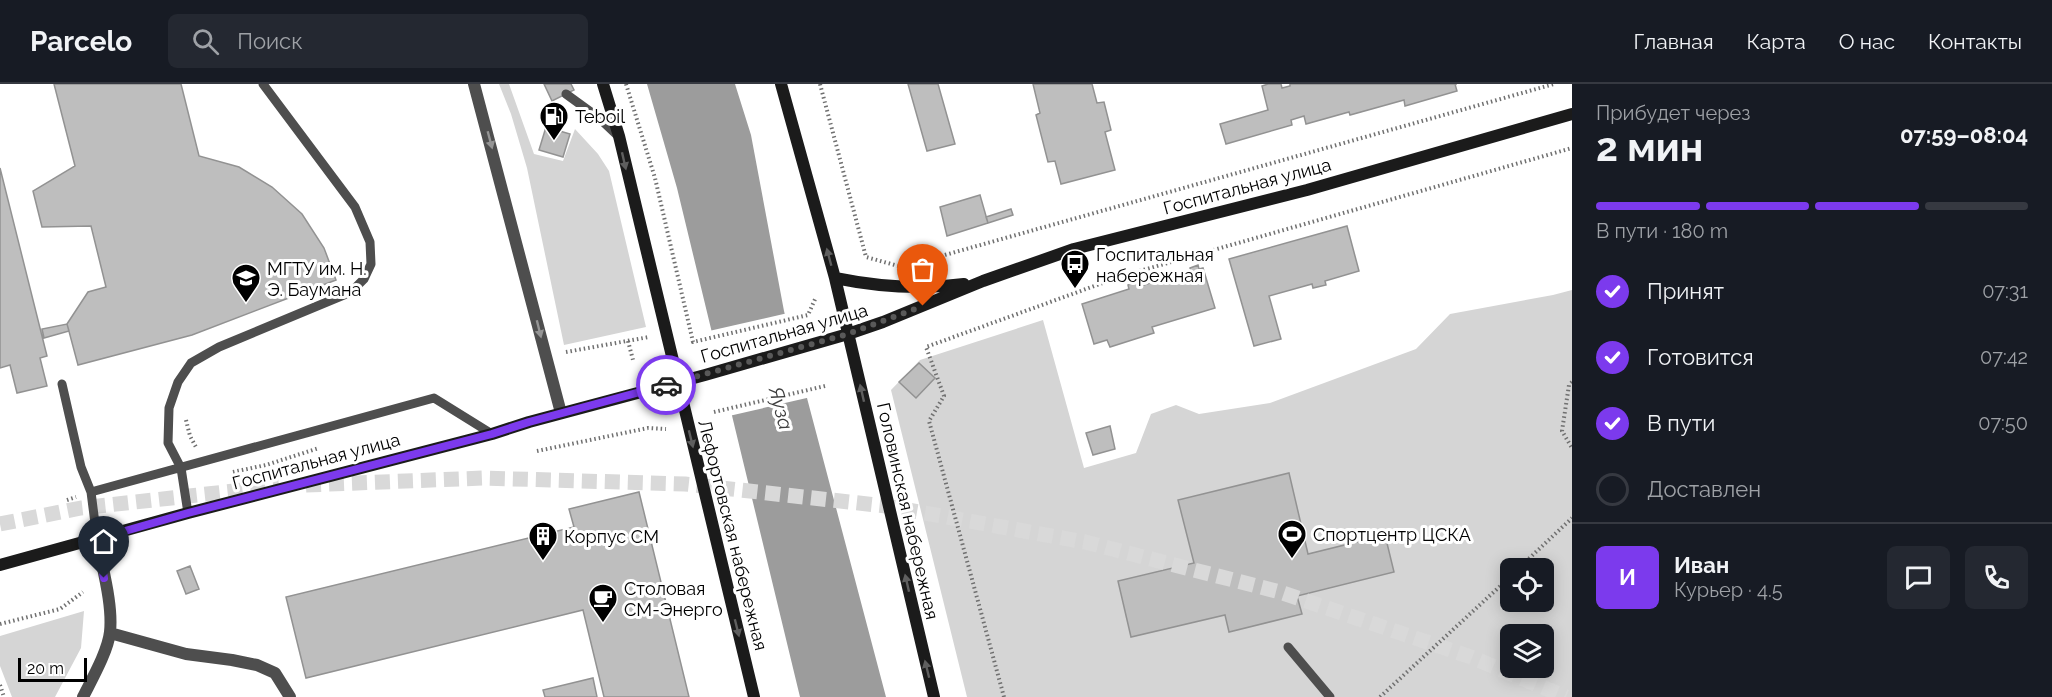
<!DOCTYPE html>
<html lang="ru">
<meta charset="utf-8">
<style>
body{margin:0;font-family:Raleway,sans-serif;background:#242831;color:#f1f3f6;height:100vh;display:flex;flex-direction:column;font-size:22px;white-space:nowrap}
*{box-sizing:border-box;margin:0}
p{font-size:20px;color:#9ea1a6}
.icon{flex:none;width:33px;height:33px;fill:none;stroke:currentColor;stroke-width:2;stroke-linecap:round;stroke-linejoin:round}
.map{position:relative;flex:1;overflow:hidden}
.details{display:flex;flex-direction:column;background:#171b24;width:480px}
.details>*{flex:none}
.buttons{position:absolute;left:1500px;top:474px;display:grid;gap:12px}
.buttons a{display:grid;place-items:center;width:54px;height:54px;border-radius:9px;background:#171b24;box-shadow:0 3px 15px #0003;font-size:30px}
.scale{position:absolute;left:18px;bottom:15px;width:69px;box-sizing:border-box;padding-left:6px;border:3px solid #000;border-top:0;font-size:16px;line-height:21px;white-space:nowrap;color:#000;-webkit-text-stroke:4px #fff;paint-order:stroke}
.pin{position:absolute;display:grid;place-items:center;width:51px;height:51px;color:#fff;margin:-62px -26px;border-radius:50% 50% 50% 0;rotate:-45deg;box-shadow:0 0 6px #0007}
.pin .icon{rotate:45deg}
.courier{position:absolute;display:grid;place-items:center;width:60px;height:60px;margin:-30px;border:4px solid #7c3aed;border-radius:50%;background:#fff;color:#222;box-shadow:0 2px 8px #0007}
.headline em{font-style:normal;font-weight:700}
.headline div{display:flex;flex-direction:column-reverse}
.headline{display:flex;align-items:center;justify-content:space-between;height:102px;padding:0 24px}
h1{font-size:39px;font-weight:700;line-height:45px}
.bar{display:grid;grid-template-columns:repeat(4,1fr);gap:9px 6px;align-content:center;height:72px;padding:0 24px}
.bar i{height:8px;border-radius:4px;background:#363941}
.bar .active{background:#7c3aed}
.bar p{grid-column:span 4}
.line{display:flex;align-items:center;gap:15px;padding:0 24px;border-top:2px solid #363941}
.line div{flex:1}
.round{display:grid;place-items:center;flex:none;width:63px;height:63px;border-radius:9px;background:#242831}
ol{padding:0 24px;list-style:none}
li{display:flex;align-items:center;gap:18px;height:66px}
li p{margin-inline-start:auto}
li .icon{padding:6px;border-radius:50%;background:#7c3aed;color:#fff;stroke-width:4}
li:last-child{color:#9ea1a6}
li i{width:33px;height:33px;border:3px solid #363941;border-radius:50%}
header{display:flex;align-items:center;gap:36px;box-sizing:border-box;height:84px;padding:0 30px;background:#171b24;border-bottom:2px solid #363941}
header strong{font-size:28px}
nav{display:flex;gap:33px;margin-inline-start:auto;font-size:21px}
.search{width:420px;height:54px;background:#242831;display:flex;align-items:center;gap:15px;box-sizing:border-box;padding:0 21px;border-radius:9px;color:#9ea1a6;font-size:22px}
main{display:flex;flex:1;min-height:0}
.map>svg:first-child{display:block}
.green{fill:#d5d5d5;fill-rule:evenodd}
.water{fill:#9c9c9c}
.pier{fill:#fff}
.building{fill:#bebebe;stroke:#929292;stroke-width:1.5}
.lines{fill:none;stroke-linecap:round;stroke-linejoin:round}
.primary-tunnel{stroke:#d9d9d9;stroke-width:15;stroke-dasharray:15 8;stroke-linecap:butt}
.path{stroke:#707070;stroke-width:4;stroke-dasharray:1.5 3;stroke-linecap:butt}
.service{stroke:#4e4e4e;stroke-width:9}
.minor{stroke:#4e4e4e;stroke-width:12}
.tertiary{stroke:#4e4e4e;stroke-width:12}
.secondary{stroke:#1b1b1b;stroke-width:12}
.oneway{fill:#959595}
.oneway2{fill:#5f5f5f}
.done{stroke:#595959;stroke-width:6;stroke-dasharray:0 10.8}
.route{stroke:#7c3aed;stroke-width:8}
.labels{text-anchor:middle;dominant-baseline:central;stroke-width:6;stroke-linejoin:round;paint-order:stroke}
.poi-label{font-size:18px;fill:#000;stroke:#fff;text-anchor:start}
.street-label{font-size:18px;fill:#000;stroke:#fff}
.water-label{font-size:20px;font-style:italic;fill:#3d3d3d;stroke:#fff}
</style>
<header>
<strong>Parcelo</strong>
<div class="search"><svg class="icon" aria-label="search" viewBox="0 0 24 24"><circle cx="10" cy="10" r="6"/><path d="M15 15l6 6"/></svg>Поиск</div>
<nav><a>Главная</a><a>Карта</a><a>О нас</a><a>Контакты</a></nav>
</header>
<main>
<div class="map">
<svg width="1572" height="613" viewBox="0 0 1572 613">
<rect width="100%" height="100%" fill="#fff"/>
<!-- green -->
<path class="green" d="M499 0H509L534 70 563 77 575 45 598 70 609 87 646 243 564 261 527 84 511 30Z
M1572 206V613H967L891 306 920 276 1043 236 1084 384 1136 369 1151 330 1176 321 1199 330 1270 319 1416 265 1450 230 1553 211ZM1510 484H1544V518H1510ZM1510 550H1544V584H1510Z
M84 527 81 564 55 613H12L0 582V552Z"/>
<!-- water -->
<path class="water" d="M647 0H735L751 51 784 227 886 613H800L677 104Z"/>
<!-- pier -->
<path class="pier" d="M788 229 811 313 729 332 709 247Z"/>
<!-- building -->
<path class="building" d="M54 0H181L199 72 239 83 272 103 302 130 324 164 336 196 192 251 78 281 67 240 88 208 106 203 91 142 42 143 33 107 75 82Z
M544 0H571L574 6 552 17Z
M908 0H938L955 60 927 67Z
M1033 0H1092L1097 19 1104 18 1111 46 1105 48 1115 86 1061 100 1055 77 1048 78 1036 31 1040 29Z
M1268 0H1281L1282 4 1290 2V0H1457H1455L1457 7 1405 22 1404 16 1350 31 1349 28 1306 40 1304 32 1291 36 1292 41 1226 60 1220 40 1268 26 1262 2Z
M546 43 570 50 563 73 539 66Z
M0 84 47 272 40 274 47 302 17 309 10 281 0 284Z
M980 111 988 139 947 152 940 123Z
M1011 125 1013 131 988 139 986 133Z
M1347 142 1359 187 1325 197 1326 201 1313 204 1312 200 1269 212 1281 255 1254 262 1229 175Z
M1198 181 1199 185 1203 184 1215 224 1152 243 1154 249 1110 263 1107 256 1094 260 1082 220 1129 205 1128 201 1137 198 1138 203 1150 199 1149 196 1157 193 1159 198 1191 188 1190 184Z
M67 240 69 247 44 254 42 245Z
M919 279 935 294 916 314 899 298Z
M1110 342 1115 365 1093 371 1086 349Z
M1289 389 1308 470 1385 451 1394 488 1297 512 1302 530 1229 548 1225 531 1131 553 1118 497 1194 479 1178 416Z
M639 408 689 613H604L583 526 306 594 286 513 574 443 569 425Z
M190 482 199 505 186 510 177 487Z
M593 594 597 613H545L543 606Z"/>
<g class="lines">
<!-- primary-tunnel -->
<path class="primary-tunnel" d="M306 401 483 394 685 400 886 422 1085 458 1280 508 1471 573 1566 613
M0 440 81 424 279 402"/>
<!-- path -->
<path class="path" d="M626 0 655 94 693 258 808 231 816 213
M820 0 866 173 902 183 1554 0
M628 257 633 276
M566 268 649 253
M1572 298 1569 301 1562 347 1572 364
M714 328 825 302
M186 336 190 352 197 365
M537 367 648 344 666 345
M233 388 266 381 319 364
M67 416 76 413
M1519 484 1572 434
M0 540 60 525 83 508
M0 601 4 613
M1004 613 929 337 944 312 926 263 1122 192 1572 64
M1380 613 1510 493"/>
<!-- service -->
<path class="service" d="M566 10 599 34 618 52
M62 300 81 383 91 408 97 455
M91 408 434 314 492 350
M188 429 181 384 168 359 169 324 178 298 191 279 219 263 351 208 364 195 371 180 370 158 355 123 263 0
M1288 563 1330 613"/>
<!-- minor -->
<path class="minor" d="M110 549 186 570 232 576 257 581 275 589 290 613
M83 613C92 595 108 567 110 548 113 520 102 483 97 455"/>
<!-- tertiary -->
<path class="tertiary" d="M474 0 561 329"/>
<!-- secondary -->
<path class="secondary" d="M603 0 619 52 754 613
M781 0 835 194 934 613
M835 194C879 203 919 206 964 200
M0 481 188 429 492 350 529 338 705 291 848 250 883 238 983 197 1074 165 1307 106 1572 30"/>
</g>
<!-- one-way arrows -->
<defs><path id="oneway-solid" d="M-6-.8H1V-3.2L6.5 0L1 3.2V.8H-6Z" transform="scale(1.5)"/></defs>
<g class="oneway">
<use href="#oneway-solid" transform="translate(490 56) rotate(75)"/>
<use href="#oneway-solid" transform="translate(539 245) rotate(76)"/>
</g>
<g class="oneway2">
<use href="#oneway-solid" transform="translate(624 77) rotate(77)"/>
<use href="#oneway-solid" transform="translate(829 173) rotate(-105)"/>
<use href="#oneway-solid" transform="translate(862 309) rotate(-103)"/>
<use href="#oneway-solid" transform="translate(691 355) rotate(76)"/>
<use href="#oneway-solid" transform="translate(907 499) rotate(-103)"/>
<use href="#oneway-solid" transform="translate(737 544) rotate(76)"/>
<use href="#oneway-solid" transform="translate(927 585) rotate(-104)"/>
</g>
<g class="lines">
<!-- done -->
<path class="done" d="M666 301 848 250 923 222"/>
<!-- route -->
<path class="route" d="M104 494 97 455 188 429 492 350 529 338 666 301"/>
</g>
<!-- icons -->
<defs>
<g id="fuel-pin" transform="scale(1.5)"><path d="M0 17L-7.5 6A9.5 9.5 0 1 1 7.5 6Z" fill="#000" stroke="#fff"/><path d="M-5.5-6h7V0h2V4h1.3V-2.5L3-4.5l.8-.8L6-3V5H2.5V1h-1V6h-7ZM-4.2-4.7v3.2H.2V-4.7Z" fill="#fff"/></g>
<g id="bus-pin" transform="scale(1.5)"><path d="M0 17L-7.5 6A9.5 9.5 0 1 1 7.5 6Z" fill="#000" stroke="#fff"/><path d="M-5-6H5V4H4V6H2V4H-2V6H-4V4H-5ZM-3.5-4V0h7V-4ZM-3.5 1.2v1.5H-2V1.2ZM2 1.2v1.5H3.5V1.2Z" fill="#fff"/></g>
<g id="university-pin" transform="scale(1.5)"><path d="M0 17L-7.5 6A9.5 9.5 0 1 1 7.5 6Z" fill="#000" stroke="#fff"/><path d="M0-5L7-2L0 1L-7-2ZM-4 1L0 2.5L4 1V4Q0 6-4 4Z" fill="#fff"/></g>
<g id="stadium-pin" transform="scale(1.5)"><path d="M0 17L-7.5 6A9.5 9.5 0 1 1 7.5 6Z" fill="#000" stroke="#fff"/><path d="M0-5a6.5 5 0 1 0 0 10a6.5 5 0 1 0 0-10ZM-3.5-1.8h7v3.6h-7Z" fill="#fff"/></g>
<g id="building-pin" transform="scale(1.5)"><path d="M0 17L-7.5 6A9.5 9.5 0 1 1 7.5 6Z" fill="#000" stroke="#fff"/><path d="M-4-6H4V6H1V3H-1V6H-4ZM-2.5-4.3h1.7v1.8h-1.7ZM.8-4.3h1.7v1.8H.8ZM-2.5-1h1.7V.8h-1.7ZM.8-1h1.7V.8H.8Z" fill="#fff"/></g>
<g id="cafe-pin" transform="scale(1.5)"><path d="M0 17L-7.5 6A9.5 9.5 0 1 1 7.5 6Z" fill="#000" stroke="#fff"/><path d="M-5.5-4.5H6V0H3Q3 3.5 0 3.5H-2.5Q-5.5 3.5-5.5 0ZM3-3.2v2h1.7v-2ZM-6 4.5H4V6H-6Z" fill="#fff"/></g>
</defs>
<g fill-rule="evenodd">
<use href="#fuel-pin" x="554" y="32"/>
<use href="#bus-pin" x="1075" y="180"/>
<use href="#university-pin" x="246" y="194"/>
<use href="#stadium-pin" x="1292" y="450"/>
<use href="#building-pin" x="543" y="452"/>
<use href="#cafe-pin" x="603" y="514"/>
</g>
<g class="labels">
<!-- poi labels -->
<g class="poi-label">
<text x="575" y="32">Teboil</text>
<text x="1096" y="170">Госпитальная<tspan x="1096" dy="21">набережная</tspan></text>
<text x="267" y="184">МГТУ им. Н.<tspan x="267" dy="21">Э. Баумана</tspan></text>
<text x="1313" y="450">Спортцентр ЦСКА</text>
<text x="564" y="452">Корпус СМ</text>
<text x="624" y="504">Столовая<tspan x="624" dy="21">СМ-Энерго</tspan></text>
</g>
<!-- street labels -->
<g class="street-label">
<text transform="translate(1247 102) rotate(-15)">Госпитальная улица</text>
<text transform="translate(784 249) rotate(-16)">Госпитальная улица</text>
<text transform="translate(316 377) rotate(-15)">Госпитальная улица</text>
<text transform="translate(908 427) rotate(77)">Головинская набережная</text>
<text transform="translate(733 451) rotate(76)">Лефортовская набережная</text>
</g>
<!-- water labels -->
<g class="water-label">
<text transform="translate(781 324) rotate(75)">Яуза</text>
</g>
</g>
</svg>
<div class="buttons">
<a><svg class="icon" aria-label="locate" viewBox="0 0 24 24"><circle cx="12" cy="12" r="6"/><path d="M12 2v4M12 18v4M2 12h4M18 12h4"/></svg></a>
<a><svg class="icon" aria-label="layers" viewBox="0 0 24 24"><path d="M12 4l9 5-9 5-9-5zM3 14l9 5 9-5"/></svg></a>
</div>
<div class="scale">20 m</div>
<div class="pin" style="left:923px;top:222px;background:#ea580c"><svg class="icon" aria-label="bag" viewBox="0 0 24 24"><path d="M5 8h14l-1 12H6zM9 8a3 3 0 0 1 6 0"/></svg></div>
<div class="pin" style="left:104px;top:494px;background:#1f2937"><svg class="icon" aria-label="home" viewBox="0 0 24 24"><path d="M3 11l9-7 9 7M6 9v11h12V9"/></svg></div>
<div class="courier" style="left:666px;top:301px"><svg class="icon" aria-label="car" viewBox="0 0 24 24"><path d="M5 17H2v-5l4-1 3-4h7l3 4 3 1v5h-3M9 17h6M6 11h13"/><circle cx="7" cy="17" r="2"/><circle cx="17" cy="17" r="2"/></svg></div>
</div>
<section class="details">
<div class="headline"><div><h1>2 мин</h1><p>Прибудет через</p></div><em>07:59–08:04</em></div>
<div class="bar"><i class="active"></i><i class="active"></i><i class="active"></i><i></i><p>В пути · 180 m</p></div>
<ol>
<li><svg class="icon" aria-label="check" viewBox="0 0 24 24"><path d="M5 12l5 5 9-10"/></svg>Принят<p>07:31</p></li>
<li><svg class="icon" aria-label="check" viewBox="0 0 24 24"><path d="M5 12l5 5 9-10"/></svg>Готовится<p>07:42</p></li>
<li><svg class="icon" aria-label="check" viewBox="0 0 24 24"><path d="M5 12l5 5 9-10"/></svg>В пути<p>07:50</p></li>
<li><i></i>Доставлен</li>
</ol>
<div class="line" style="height:108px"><b class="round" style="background:#7c3aed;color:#fff">И</b><div><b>Иван</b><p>Курьер · 4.5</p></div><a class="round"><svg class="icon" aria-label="chat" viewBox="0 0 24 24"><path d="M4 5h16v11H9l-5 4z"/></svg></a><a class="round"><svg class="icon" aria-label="phone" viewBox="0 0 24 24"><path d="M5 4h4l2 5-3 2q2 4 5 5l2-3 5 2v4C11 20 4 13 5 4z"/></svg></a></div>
</section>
</main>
